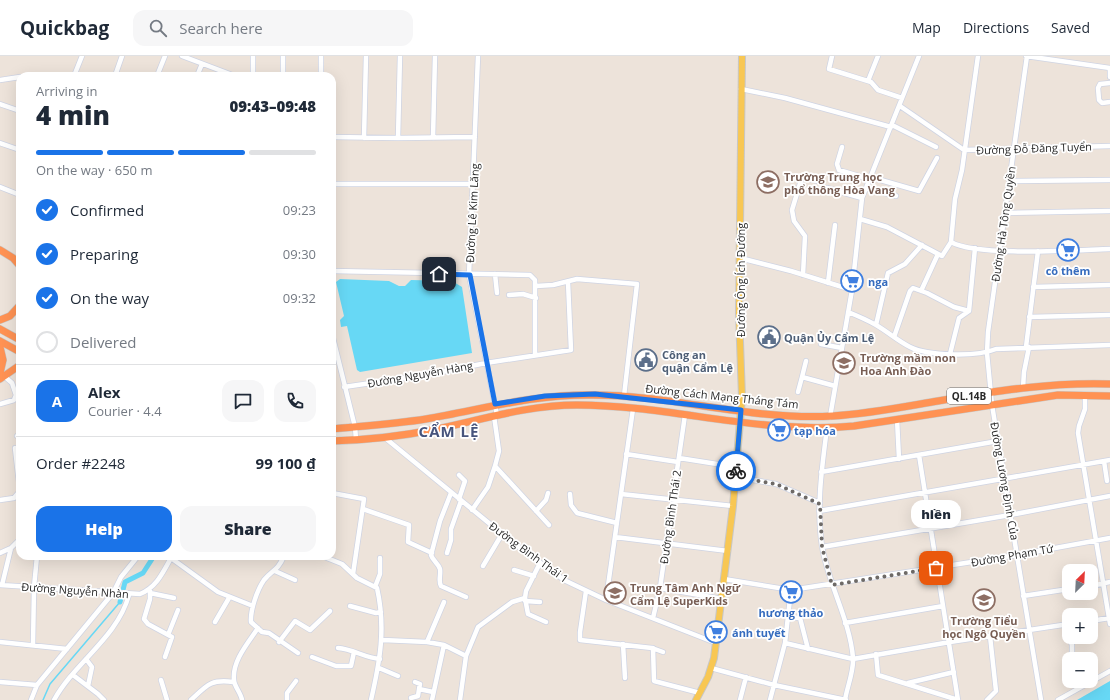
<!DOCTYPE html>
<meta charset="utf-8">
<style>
body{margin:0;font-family:"Open Sans",sans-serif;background:#f6f6f7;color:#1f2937;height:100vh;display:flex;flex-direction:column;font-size:15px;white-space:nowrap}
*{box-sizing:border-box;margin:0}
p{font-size:13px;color:#747a83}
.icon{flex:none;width:22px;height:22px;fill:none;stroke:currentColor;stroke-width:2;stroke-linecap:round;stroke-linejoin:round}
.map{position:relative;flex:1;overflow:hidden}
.sheet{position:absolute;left:16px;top:16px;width:320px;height:488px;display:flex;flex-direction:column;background:#fff;border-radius:12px;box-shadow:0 4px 16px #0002}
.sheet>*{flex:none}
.needle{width:26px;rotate:24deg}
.fabs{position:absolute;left:1062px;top:508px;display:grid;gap:8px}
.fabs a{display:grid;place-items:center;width:36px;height:36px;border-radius:8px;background:#fff;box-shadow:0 4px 16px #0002;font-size:20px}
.pin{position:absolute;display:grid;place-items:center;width:34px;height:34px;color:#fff;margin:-17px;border-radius:8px;box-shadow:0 2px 6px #0006}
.courier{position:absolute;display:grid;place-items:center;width:40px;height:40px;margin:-20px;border:3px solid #1a73e8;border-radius:50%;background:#fff;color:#222;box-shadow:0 1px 5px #0007}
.bubble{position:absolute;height:28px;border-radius:12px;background:#fff;box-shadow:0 4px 16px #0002;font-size:13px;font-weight:800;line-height:28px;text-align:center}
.overview em{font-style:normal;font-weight:800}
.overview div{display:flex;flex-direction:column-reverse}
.overview{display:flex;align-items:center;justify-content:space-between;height:68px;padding:0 20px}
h1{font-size:26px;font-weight:800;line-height:30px}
.bar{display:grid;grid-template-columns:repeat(4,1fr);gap:6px 4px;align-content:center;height:48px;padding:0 20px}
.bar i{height:5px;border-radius:3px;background:#e0e1e3}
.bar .active{background:#1a73e8}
.bar p{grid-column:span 4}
.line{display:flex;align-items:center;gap:10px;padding:0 20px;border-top:1px solid #e0e1e3}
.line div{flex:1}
.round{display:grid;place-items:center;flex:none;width:42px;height:42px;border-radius:12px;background:#f6f6f7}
ol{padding:0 20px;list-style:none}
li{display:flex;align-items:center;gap:12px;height:44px}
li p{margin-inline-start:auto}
li .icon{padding:4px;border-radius:50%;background:#1a73e8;color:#fff;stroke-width:4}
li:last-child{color:#747a83}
li i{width:22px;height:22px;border:2px solid #e0e1e3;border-radius:50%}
.primary-button{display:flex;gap:8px;margin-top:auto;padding:8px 20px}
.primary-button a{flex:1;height:46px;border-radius:12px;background:#1a73e8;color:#fff;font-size:16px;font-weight:800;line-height:46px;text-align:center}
.primary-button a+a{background:#f6f6f7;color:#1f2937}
header{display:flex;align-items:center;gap:24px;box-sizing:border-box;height:56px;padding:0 20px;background:#fff;border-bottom:1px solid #e0e1e3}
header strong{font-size:19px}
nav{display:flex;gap:22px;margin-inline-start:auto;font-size:14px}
.search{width:280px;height:36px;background:#f6f6f7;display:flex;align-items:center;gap:10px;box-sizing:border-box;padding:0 14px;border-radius:12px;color:#747a83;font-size:15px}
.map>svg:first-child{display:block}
.water{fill:#67d8f5}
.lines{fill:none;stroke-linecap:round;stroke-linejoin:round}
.stream{stroke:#67d8f5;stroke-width:1.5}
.canal{stroke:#67d8f5;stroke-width:5}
.minor-casing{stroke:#cfd4e3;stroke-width:6}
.major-casing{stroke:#c7c7c7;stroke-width:8}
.highway-casing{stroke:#c7c7c7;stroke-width:8}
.minor{stroke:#fff;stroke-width:4.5}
.major{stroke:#f8c753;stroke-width:6}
.highway{stroke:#ff9253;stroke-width:7}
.done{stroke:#6e6a67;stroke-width:4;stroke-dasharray:0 7.2}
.route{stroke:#1a73e8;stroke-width:5}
.labels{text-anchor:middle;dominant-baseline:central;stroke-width:3.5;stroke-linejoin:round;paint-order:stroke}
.shield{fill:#fff;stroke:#696969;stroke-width:1}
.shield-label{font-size:10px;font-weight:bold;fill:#292929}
.street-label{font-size:11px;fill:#292929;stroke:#fff}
.education-label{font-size:11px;font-weight:bold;fill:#785e54;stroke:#fff;text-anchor:start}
.shop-label{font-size:11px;font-weight:bold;fill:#366cbe;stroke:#fff;text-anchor:start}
.service-label{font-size:11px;font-weight:bold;fill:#4e5e75;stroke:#fff;text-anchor:start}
.district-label{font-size:15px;font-weight:bold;letter-spacing:1px;fill:#47547c;stroke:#fff}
</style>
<header>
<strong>Quickbag</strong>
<div class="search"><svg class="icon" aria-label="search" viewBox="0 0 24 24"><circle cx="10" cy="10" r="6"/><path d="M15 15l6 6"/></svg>Search here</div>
<nav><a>Map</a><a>Directions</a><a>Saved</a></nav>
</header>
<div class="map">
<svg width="1110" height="644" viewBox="0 0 1110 644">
<rect width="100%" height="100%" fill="#ede3da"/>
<!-- water -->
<path class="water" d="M340 223 389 225 399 230H405L411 224 452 225 462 231 472 297 360 316 357 314 347 270 341 271 340 264 344 260 336 226Z
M1110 625V644H1077Z"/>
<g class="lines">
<!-- stream -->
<path class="stream" d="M43 644 50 628 120 546"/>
<!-- canal -->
<path class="canal" d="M120 546 125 526 143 517 154 500"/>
<!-- minor casing -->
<g class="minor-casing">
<path id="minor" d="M182 0 235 20
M478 0 469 219 497 359
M832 0 829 13 871 26 878 34 902 42
M1026 0 1110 12
M1027 0 988 276 987 297 992 349 1041 644
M1110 12V21
M29 20H37
M74 20 82 0
M115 20 122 0
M157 20 165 0
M197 20 202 8
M253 20V0
M283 20V0
M321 20V0
M0 24 20 21
M868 25 878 0
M1110 27 1100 28 1098 32 1099 44 1102 47 1110 46
M741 33 785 42 891 71
M0 48 20 55
M900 50 964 94 1110 90
M892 69 936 91
M332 81 398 82 475 81
M364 82 366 0
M398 82 400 0
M433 82 435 0
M0 87 20 94
M842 91 837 108 839 114 869 123
M870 121 919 135 937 102
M1010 125 1110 124
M332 128H474
M0 131 20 139
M827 132 862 142
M866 132 896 140
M1006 157 1110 155
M860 163 887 171 942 200 951 186
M951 186 955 143 962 114 978 0
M951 186C977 201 1076 194 1110 193
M740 202 791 215 852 234
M332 215 530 219 535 224V299
M495 218 497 237
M803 219 805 180 794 165 792 154 802 121 818 125
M828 227 835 169
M536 230 553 229 577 223 637 228 624 340
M1033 231 1110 229
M921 235 938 198
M509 239 523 238 536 242
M848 256C858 260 867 264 876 269 888 276 898 285 910 291 928 300 977 301 996 293L1110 289
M1029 261 1110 259
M876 269 888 217 905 208 922 189
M332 278 355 371 356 383
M894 281 910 235 913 232 927 237 954 251 969 255
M821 288 842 292
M1026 291 1038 195
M950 298 959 262 969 255 975 192
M806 305 802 321 835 330
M344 331 432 318 486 307 571 294 568 226
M1023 332 1024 316 1029 291
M798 336 802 321
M1085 339V353L1079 370 1078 377 1110 568
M0 348 14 344 16 339 12 327 3 319
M494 360 499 395 495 410 549 469
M830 361 852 234 862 142 919 0
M897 363 899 403
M827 372C822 411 816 451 822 490 828 528 850 564 853 602 854 615 847 631 845 644
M17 380 20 377
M384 381 512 486 564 524 606 544 716 587
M626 398 678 406
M919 399 958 644
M679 402 736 411
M1104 405 1107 425
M821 416 998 385
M736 421 776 428 820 447
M332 437 364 443 353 518
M451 437 440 465 431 499C433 505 438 507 440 513 441 519 438 525 441 530L466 541
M570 438 571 449 577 457 617 467
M621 438 733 450
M459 443 465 425 459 419
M0 444 14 442 20 435 15 392
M363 453 409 469 408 486 432 497
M472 454 488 431 495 410
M536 455 546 444 548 437
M819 455 1110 404
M615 481 728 495
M822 491 1010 459 1110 440
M0 497 11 492 20 483
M447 497 451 484V473L461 445
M284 500C277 516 273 513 264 524 257 534 250 555 251 566L262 576 269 577 298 597
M322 500 342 508 357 522 377 532C386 572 380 605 371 644
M171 502 218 536 253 550
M483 510 502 478
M514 514 534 520
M275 515 295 524
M724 523 791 534 1017 499 1110 482
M0 529 140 538C157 531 163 516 172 500
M2 529 11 492
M1091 530 1110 526
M375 531 380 518V502
M660 532 722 543
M150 534V543L144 563 148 568 172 581 165 601
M586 535 580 576V584L652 592 663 596
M150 537 174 542
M1023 540 1069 533
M525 542 528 558 546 566
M606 544 633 353
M525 545 540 546
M350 550 376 557 381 556
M788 561 800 562 808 593
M653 562 660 532 685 359
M1091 565 1109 562
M215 566 229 542
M845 567 943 550
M1068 568 1069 578
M168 579 178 554
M1069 581 1072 589V598L1077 603
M383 584 427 586 444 589 466 600
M0 586 67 593
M279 586 295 565 310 574 330 555
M427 586 444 546
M785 587 853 603 950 586 1069 568
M623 588 625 622
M33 589 34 531 37 500
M338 592C353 593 365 602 380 603
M653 592 654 625 700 637
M876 598 878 619 958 644
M312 601 336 610H351L354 596
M86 603 92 611 88 630
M379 612 398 620
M711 612 774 629 846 644
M73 619 98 638 104 644
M161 624 167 644
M0 626 37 629
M415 626 420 628 419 633 433 636
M908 627 954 616
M411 642 418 640 419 633
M31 644 37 629 113 537 121 521 138 500
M54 644C75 606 117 582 129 539
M191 644C207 629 211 623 233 626
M242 644C241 637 234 630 234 624 232 605 248 587 258 572
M287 644V637L296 625
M432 644 444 589
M460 644 466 600 478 571 512 546 525 542 526 535 540 507
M740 644 746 621
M770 644 785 587 791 534
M987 644 996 635 990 580
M1058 644 1110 615"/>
</g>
<!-- major casing -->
<g class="major-casing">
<path id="major" d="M696 644 708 621 714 602 733 450 742 341 739 258 742 0"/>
</g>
<!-- highway casing -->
<g class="highway-casing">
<path id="highway" d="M0 194 13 202 20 210
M0 264 10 260 20 249
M0 273 20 284
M0 285 20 296
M0 291 3 304 0 317
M0 323 20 309
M332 373C363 370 395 368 426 363 484 353 533 338 593 339 673 339 752 365 833 360 868 358 903 351 938 345 994 335 1052 326 1110 328
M332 385C367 384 403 380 437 373 484 363 529 349 577 349 670 349 761 379 854 370L1058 339 1110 340"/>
</g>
<!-- minor -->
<use href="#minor" class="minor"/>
<!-- major -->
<use href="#major" class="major"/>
<!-- highway -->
<use href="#highway" class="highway"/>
</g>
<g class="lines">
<!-- done -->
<path class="done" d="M736 415V421L776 428 820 448 822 491 832 529 936 512"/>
<!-- route -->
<path class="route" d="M439 218 470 219 495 348 545 340 595 338 741 354 736 415"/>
</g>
<!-- icons -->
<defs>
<g id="school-ring" transform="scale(1.15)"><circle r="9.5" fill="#fff" stroke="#8d6e63" stroke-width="1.5"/><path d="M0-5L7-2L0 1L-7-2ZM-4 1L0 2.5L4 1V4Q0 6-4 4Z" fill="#8d6e63"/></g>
<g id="supermarket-ring" transform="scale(1.15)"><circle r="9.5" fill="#fff" stroke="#3f7fe0" stroke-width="1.5"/><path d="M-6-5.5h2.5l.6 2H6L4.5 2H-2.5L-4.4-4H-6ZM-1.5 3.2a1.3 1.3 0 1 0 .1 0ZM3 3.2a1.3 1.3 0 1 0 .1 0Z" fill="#3f7fe0"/></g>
<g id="civic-ring" transform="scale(1.15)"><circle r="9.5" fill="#fff" stroke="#5c6f8a" stroke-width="1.5"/><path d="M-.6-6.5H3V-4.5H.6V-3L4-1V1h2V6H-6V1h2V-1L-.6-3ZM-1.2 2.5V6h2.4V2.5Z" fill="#5c6f8a"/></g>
</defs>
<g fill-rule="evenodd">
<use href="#school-ring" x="768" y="126"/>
<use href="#supermarket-ring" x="1068" y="194"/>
<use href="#supermarket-ring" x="852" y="225"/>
<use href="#civic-ring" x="769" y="281"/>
<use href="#civic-ring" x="646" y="304"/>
<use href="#school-ring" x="844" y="307"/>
<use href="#supermarket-ring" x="779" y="374"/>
<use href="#supermarket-ring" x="791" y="536"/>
<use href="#school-ring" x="615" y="537"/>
<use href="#school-ring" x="984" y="544"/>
<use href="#supermarket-ring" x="716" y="576"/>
</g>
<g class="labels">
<!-- shield labels -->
<rect class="shield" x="947" y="332" width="44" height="16" rx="3"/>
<g class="shield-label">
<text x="969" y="340">QL.14B</text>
</g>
<!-- street labels -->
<g class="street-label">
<text transform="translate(1034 92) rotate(-2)">Đường Đỗ Đăng Tuyển</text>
<text transform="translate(472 157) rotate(-87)">Đường Lê Kim Lăng</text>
<text transform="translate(1003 168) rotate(-82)">Đường Hà Tông Quyền</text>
<text transform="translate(740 224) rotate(-90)">Đường Ông Ích Đường</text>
<text transform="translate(420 318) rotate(-10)">Đường Nguyễn Hàng</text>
<text transform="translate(722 340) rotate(6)">Đường Cách Mạng Tháng Tám</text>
<text transform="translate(1005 425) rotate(80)">Đường Lương Định Của</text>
<text transform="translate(670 461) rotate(-82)">Đường Bình Thái 2</text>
<text transform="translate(529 496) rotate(36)">Đường Bình Thái 1</text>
<text transform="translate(1012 499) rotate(-10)">Đường Phạm Tứ</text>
<text transform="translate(75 534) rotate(4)">Đường Nguyễn Nhàn</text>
</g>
<!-- education labels -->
<g class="education-label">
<text x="784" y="120">Trường Trung học<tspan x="784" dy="13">phổ thông Hòa Vang</tspan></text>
<text x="860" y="301">Trường mầm non<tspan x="860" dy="13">Hoa Anh Đào</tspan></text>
<text x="630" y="531">Trung Tâm Anh Ngữ<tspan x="630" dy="13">Cẩm Lệ SuperKids</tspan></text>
<text x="984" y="564" text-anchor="middle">Trường Tiểu<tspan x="984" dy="13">học Ngô Quyền</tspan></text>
</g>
<!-- shop labels -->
<g class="shop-label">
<text x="1068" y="214" text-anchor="middle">cô thêm</text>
<text x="868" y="225">nga</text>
<text x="794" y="374">tạp hóa</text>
<text x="791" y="556" text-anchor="middle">hương thảo</text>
<text x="732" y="576">ánh tuyết</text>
</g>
<!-- service labels -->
<g class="service-label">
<text x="784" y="281">Quận Ủy Cẩm Lệ</text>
<text x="662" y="298">Công an<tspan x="662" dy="13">quận Cẩm Lệ</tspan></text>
</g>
<!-- district labels -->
<g class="district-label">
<text x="449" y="375">CẨM LỆ</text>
</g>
</g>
</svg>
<div class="fabs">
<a><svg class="needle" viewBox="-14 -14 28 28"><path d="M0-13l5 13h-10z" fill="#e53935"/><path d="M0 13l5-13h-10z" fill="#747a83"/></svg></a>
<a>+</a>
<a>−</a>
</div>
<div class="pin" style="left:936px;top:512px;background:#ea580c"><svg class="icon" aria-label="bag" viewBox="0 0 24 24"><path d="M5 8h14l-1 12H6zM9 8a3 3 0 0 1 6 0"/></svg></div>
<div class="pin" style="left:439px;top:218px;background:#1f2937"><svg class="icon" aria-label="home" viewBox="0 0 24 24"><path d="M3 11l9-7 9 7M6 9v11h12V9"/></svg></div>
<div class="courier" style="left:736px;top:415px"><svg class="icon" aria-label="bike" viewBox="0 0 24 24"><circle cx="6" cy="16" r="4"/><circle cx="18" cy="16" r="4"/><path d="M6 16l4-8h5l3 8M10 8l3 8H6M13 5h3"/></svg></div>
<div class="bubble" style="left:911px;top:444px;width:50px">hiền</div>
<section class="sheet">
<div class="overview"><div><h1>4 min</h1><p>Arriving in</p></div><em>09:43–09:48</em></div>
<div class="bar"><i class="active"></i><i class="active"></i><i class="active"></i><i></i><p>On the way · 650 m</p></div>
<ol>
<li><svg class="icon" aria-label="check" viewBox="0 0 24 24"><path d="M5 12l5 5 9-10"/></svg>Confirmed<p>09:23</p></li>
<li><svg class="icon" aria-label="check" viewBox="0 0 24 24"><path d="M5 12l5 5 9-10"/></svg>Preparing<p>09:30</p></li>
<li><svg class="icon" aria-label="check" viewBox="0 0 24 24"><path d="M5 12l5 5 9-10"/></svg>On the way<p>09:32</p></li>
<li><i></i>Delivered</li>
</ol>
<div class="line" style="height:72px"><b class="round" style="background:#1a73e8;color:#fff">A</b><div><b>Alex</b><p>Courier · 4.4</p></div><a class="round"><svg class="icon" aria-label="chat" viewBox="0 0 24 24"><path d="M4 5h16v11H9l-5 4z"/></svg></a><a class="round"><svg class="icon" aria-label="phone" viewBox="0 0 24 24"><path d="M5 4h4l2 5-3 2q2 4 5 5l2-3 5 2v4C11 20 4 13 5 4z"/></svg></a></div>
<div class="line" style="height:52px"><div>Order #2248</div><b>99 100 ₫</b></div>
<div class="primary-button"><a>Help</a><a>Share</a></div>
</section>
</div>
